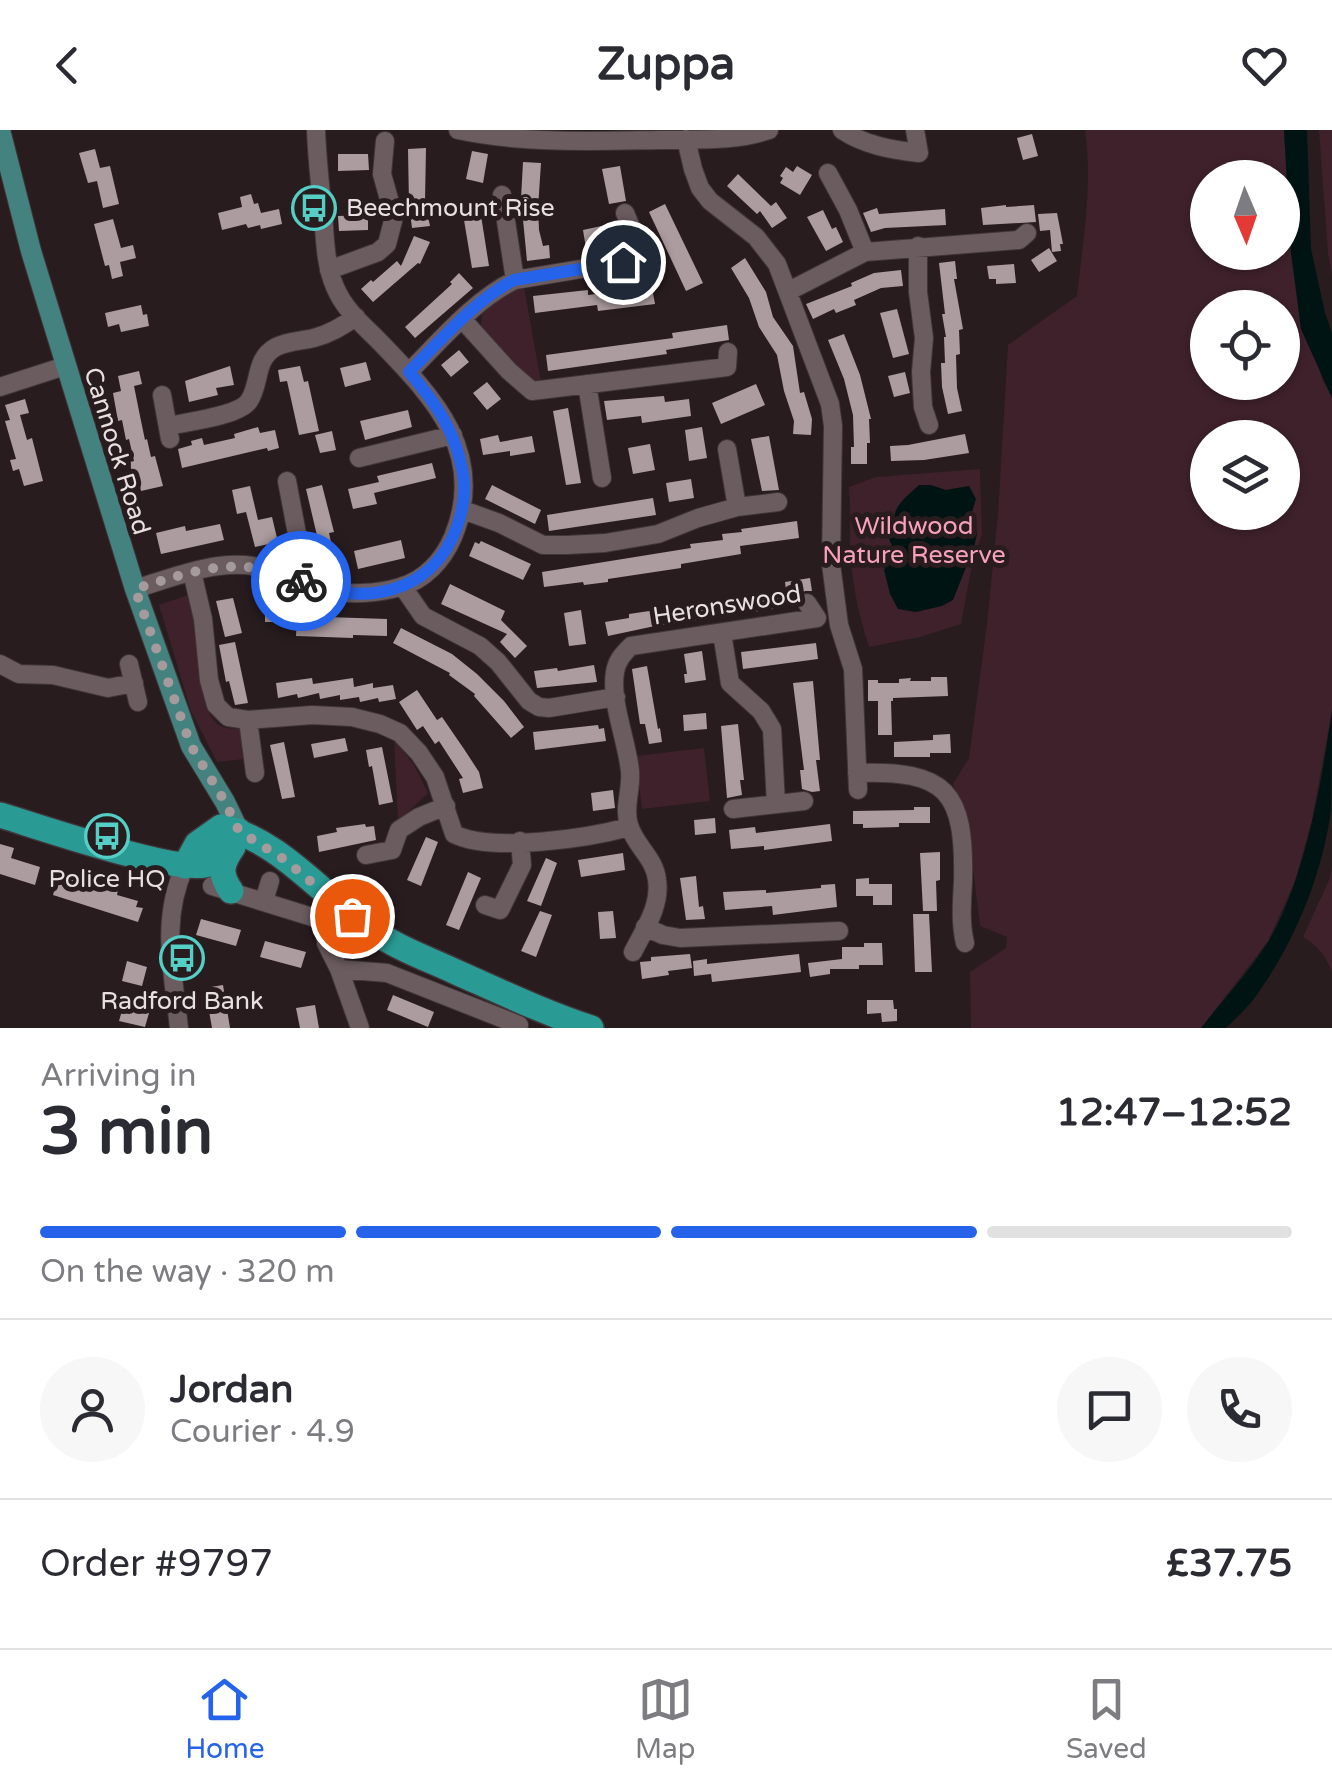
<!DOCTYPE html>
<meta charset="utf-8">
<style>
body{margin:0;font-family:"Varela Round",sans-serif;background:#f7f7f7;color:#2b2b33;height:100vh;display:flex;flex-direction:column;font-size:38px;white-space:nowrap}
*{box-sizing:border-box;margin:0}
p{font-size:32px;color:#7c7c81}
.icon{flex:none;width:55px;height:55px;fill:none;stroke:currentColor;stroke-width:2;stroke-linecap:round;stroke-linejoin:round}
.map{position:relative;height:898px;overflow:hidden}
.sheet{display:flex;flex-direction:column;background:#fff;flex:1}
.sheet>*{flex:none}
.needle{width:65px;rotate:178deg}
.tools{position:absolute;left:1190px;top:30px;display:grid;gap:20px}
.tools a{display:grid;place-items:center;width:110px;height:110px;border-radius:50%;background:#fff;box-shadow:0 2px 8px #0004;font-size:50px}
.pin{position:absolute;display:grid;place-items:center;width:85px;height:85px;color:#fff;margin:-42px;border:5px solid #fff;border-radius:50%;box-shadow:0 2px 10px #0007}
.courier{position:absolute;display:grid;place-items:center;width:100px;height:100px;margin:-50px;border:8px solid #2563eb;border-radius:50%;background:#fff;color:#222;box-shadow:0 2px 12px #0007}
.summary em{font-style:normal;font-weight:800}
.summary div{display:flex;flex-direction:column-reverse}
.summary{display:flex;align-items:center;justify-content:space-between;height:170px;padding:0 40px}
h1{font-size:65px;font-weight:800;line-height:75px}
.bar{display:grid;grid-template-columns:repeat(4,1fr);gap:15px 10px;align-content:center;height:120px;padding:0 40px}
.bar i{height:12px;border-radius:8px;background:#e1e1e2}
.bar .selected{background:#2563eb}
.bar p{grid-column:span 4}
.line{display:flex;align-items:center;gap:25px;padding:0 40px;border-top:2px solid #e1e1e2}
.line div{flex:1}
.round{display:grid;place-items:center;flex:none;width:105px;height:105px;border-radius:52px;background:#f7f7f7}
header{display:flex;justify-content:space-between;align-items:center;height:130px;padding:0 40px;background:#fff;font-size:45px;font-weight:800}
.dock{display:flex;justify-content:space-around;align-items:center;height:140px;border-top:2px solid #e1e1e2;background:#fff;font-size:28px;color:#7c7c81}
.dock a{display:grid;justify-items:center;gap:5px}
.dock .selected{color:#2563eb}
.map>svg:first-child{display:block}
.green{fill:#3e212b;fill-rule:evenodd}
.water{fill:#001413}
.building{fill:#ac9ca0}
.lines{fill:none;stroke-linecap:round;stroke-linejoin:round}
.minor-casing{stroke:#403639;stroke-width:20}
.major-casing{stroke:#403639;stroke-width:22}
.highway-casing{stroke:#403639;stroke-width:28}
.minor{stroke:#6b5c60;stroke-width:18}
.major{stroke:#44827f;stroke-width:20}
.highway{stroke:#2a9b94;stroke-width:25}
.done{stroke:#a59b9d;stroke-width:10;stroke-dasharray:0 18}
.route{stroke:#2563eb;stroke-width:12}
.labels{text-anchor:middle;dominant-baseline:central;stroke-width:10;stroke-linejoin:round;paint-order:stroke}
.poi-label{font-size:25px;fill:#e8dfe1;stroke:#281c1f}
.street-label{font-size:25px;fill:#e8dfe1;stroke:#281c1f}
.park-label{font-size:25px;fill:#f7a1bc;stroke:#281c1f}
</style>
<header><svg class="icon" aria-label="back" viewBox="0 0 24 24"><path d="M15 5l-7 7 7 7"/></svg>Zuppa<svg class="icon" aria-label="heart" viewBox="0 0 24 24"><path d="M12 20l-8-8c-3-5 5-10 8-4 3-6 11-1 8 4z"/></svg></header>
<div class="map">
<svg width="1332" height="898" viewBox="0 0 1332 898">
<rect width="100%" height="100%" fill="#281c1f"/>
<!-- green -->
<path class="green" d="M1085 0H1284L1291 123 1322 249 1332 268V580L1312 690 1295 751 1268 811 1201 898H971L970 842 1006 818 1007 807 980 796 967 688 953 654 969 628 987 494 998 384 1008 215 1077 166C1083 110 1093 56 1085 0ZM1208 48H1282V122H1208ZM1208 178H1282V252H1208ZM1208 308H1282V382H1208Z
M1319 0H1332V146L1328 124Z
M524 157 541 252 527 249 481 197 482 182 505 162Z
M980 339 982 404 971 440 961 494 920 507 869 517C858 483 851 449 850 413 850 394 851 376 849 357L876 347Z
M191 464C194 489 200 572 212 588 219 599 228 598 240 599L245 629 217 632 191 581 159 475Z
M394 609 414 635 428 663 398 692Z
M704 618 710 671 642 679 636 626Z
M1332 737V842C1326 826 1318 816 1303 807L1330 748Z"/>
<!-- water -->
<path class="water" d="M1284 0H1307L1311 119 1325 183 1332 203V268L1301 199 1291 123Z
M919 355H931L946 360 969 356 976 369 972 382 977 404 974 417 953 470 942 476 916 482 898 479 890 464 884 440 895 422 889 409C894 399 892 392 895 383 898 372 911 363 919 355Z
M1332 580C1332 612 1332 648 1331 680 1322 747 1293 816 1253 870 1245 880 1235 889 1226 898H1201C1223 870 1249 842 1268 812 1305 750 1322 651 1332 580Z"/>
<!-- building -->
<path class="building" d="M1032 4 1038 26 1023 30 1017 8Z
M426 18 425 71 430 96 412 98 409 75 408 19Z
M95 19 100 38 110 36 119 74 103 78 97 51 88 53 79 23Z
M472 21 488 24 483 53 466 49Z
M338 24H368L369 40 338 41Z
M523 32 541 33 538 78 539 100 543 116 549 115 550 128 527 131 521 69Z
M620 36 626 71 609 74 602 39Z
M797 36 812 45 800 65 780 53 783 48 780 46 786 37 793 42Z
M738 44 771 76 776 72 787 88 772 98 760 81 757 84 727 56Z
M251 64 254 74 258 73 261 83 279 79 282 94 261 99 260 95 248 98 246 94 222 100 218 83 242 77 240 67Z
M665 74 703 153 686 161 649 82Z
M1006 75V77L1034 75 1036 92 983 95 981 78Z
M476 76V80L480 79 489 136 472 138 462 78Z
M877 78 879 84 945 79 946 95 885 98 871 102 863 83Z
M823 80 832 99 836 97 843 112 826 121 807 87Z
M1057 83 1063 114H1060L1061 121 1052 122 1050 100 1040 101 1038 84Z
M368 85V100L339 101 338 86Z
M113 89 121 118 133 115 136 128 120 132 123 146 112 149 109 135 105 136 94 94Z
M606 95 611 121 587 125 583 100Z
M414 106 430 112 420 134 418 133 373 172 361 159 371 150 373 152 397 131 401 136Z
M1049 118 1057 131 1039 142 1031 130Z
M745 128 766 162 773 187 793 216 800 263 804 262 812 289 811 305 793 304 794 291 784 261 777 225 759 197 749 168 731 138Z
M955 131 957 149H954L963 199 959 200 960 224 956 225 957 258 962 281 948 284 942 257 941 233H945L944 207H946L942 184H945L939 133Z
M1014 134 1016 153 996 154V149H989L987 136Z
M901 140 903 156 881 158 854 170 856 175 836 183 834 179 813 189 806 174 852 156 851 153 874 143Z
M459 143 473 158 415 208 405 197 452 154 450 152Z
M648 157 652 158 655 174 598 181 597 175 535 183 533 166 588 160V165Z
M141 175 143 185 147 184 149 196 121 202 119 194 108 197 105 183Z
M897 179 909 224 893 228 880 183Z
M727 195 729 210 666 220 667 224 548 241 546 225 673 208 672 203Z
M844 204 860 245 871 289H869L870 313H867V334H851V317H854L853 285 844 249 828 210Z
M459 220 469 232 451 247 441 235Z
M366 232 371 250 345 257 340 238Z
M230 236 234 255 216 258 218 265 189 272 185 251Z
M300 236 304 252 308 251 319 301 299 305 287 251 280 252 278 240Z
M139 241 142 254 134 256 140 286 145 310 147 309 151 327 155 326 163 356 141 361 137 343 132 344 130 332 134 331 129 309 126 310 122 290 118 291 113 263 121 261 118 246Z
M905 242 910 263 894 267 888 246Z
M487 252 501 269 487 280 473 263Z
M756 254 765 275 721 294 712 273Z
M664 266 665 272 689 269 691 286 642 293 641 286 607 290 604 271Z
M25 269 29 283 20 285 27 310 32 308 43 351 24 356 19 339 13 341 10 330 16 329 5 291 10 290 5 275Z
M568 278 581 353 566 355 553 281Z
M408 280 412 297 365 310 360 291Z
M258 297 260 303 275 300 279 318 268 321 267 318 182 338 178 319 192 315 191 311 202 308 204 315 235 308 234 304Z
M702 297 707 328 689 331 685 300Z
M332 301 336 320 320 323 315 305Z
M965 304 969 323 924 330 891 331 890 316 908 315Z
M498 305 500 312 532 306 535 322 510 326V321L483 325 480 309Z
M769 306 779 360 762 361 751 309Z
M650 314 655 340 633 344 628 318Z
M432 333 436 348 374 363 377 374 353 379 348 359 379 352 377 346Z
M691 349 694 368 669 372 666 353Z
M322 355 334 402 329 403 336 435 319 439 313 416 319 414 306 359Z
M492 355 541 380 535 394 485 369Z
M250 356 258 390 272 387 278 412 255 417 246 382 237 384 232 360Z
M653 368 656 385 549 401 547 385Z
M797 391 799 408 740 416 741 424 681 434V438L608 449V452L584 455 583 452 544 457 542 442 691 418 690 414 723 410 722 404 742 402 741 399Z
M220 394 224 410 161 424 156 403 185 396 186 401Z
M401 410 405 428 358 439 354 421Z
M481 411 531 434 523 450 469 426 475 412 479 414Z
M810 448 812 461H805L797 466 787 468 785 452Z
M450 454 505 481 501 490 527 516 515 528 500 512 507 504 441 474Z
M777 462 780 478 655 496 608 506 605 492 629 488V484Z
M233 468 242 503 225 507 216 471Z
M265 475 290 476 289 492H265Z
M581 480 586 514 569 516 564 483Z
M297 486 387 489V506L353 505V508L296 506Z
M401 498 452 524 477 544 504 571 524 597 511 608 474 566 475 564 449 545 450 543 393 513Z
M235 512 248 573 235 575 229 551 226 552 219 515Z
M816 513 818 529 743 539 741 522Z
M702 521 706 550 685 553 684 544H687L684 524Z
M594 535 597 552 537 558 534 541 557 538 558 541Z
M647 536 658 599 660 598 662 612 649 614 645 594H640L632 539Z
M931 547H947L948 566 893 568V571H891L892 605H878V571H868V550H878V553H899V549L911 548 910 551H931Z
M312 548 313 554 353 548 354 557 373 553V558L393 555 396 569 379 572 378 568 360 572 359 567 340 570V565L320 569 319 563 298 568 297 564 278 568 276 553Z
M813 551 820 630H816L820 661 812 662 802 659 800 640H804L793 553Z
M417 560 437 590 442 587 464 619 479 642 483 658 463 663 459 649 463 648 439 611 435 614 423 596 417 600 399 572Z
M706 583 707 599 684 601 683 585Z
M738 594 744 650H740L742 665 727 668 721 596Z
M598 595 599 599 604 598 606 611 535 620 533 602Z
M950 604 951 623H930V627H894V612L933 610V605Z
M345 608 348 621 314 628 311 614Z
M284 612 295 667 282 669 270 615Z
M382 617 393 672 379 675 372 636 369 637 366 620Z
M613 660 615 678 593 681 591 663Z
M914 677H930V693H899V697L863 698V694H853V681L914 680Z
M715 688 716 703 695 705 694 690Z
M365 694 366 697 374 696 376 710 319 722 317 706 337 702 336 698Z
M830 694 832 711 764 720V716L731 719 729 700 755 697 756 703Z
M426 707 438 712 421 756 407 750Z
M0 714 14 718 11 728 40 737 35 755 0 744Z
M940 722V750L936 751 937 781H923L920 723Z
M623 723 625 740 581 747 578 730Z
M546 728 557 733 541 776 527 771Z
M468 742 481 748 459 800 446 795Z
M59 744 118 760 117 765 138 771 136 777 143 778 138 792 53 765Z
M696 746 699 777 703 776 705 789 686 790 680 748Z
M869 748V754H892V775H873V766H856V749Z
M835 754 837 777 773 785 772 776 725 780 723 762 766 760V763L821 758V755Z
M540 781 552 785 536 827 521 821Z
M613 781 616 808 600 809 598 782Z
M913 784H929L932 842H915Z
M201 789 241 800 236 816 196 805Z
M265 811 306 822 301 838 260 827Z
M864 813H882L883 835H859V839H830V844L810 847 808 833 842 829V817H864Z
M690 824 692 838 668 841 669 845 642 849 640 832 651 831V827Z
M799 824 801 842 712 852 711 844 694 846 693 831 707 829V834Z
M127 831 147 837 142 856 122 851Z
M223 855 230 898H212L205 858Z
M393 865 434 882 428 897 387 880Z
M867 870H893L894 879H897V891L882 892 881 883 867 884Z
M315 875 319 898H300L296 878Z
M123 877 149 883 145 897 119 891Z"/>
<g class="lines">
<!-- minor casing -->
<g class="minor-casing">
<path id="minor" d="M458 0C524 14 593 11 660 10 697 9 734 12 769 0
M842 0C864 15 892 20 919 23L915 0
M686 9 693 39 700 58 710 71 756 107 777 134 830 274 833 296 831 434 839 495 853 539 858 660
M828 43 848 80 865 122
M502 65 515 150
M625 83 652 146
M918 116V162L924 208 921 242 923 277 929 295
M329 140 378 122 387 114 394 87 382 44 385 11
M789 161 865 122 1019 110 1027 103
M462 189 509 241 532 261 727 237 728 222
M409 242C441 210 474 170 515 150L623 132 642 125
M587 254 602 348
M0 257 65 236
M162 265 170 309
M168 296C186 292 239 286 249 271 261 253 254 229 276 217 288 211 302 211 314 208 330 204 342 196 356 187
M727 319 737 377
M359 328 453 305
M287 351 298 409 288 446
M463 380 499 393 543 415H567L605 413 658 404 698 388 737 377 778 372
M192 442 203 489 209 550 216 575 228 587 248 590 312 585 352 587 380 594 400 603 419 623 435 647 454 704C491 723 589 708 629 697
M403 457 423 486 480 516 498 532 529 571 539 577 549 578 616 567
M135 459C171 448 214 430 253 436 278 441 300 454 325 460 348 465 377 464 400 457 425 450 443 430 453 407 488 322 432 266 378 210 362 194 344 179 335 157 325 134 325 108 323 83 320 55 317 28 316 0
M722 503 730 553 761 581 772 599 776 674
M0 534 19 544 53 545 108 558 134 553
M129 534 138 572
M248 590 255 643
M857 643C947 640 965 661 963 751 962 772 960 792 965 813
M733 679 804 671
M366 725 392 720 399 700 419 687 446 676
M212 756 325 791 333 789 343 779
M264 771 270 751
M485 775 500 780 522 735 520 711
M325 791 326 813 339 839 360 898
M645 797 663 805 680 808 839 801
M633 822C644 800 661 776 657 750 655 728 635 716 629 695 623 678 632 659 630 641 627 611 610 571 615 542 617 530 623 524 631 516L817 488 807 473
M339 839 387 843 519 895
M179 898C173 841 160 790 185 736"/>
</g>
<!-- major casing -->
<g class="major-casing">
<path id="major" d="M0 0 31 121 135 459 191 616 225 672 239 701"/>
</g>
<!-- highway casing -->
<g class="highway-casing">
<path id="highway" d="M0 685C37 696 180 746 209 734 225 727 233 715 239 701
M185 736 197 714 221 697C284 710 331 777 386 809 407 822 433 831 456 842 501 862 545 883 591 898
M231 761C219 744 221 734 233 717"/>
</g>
<!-- minor -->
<use href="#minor" class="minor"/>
<!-- major -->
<use href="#major" class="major"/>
<!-- highway -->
<use href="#highway" class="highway"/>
</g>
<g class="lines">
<!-- done -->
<path class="done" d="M301 451C237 424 197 440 135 459L191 616 225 672 239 701 285 730 352 786"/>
<!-- route -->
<path class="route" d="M301 451C362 477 432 465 457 397 463 380 466 362 463 344 456 302 436 273 409 242 441 210 474 171 514 150L623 132"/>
</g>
<!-- icons -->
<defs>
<g id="bus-ring" transform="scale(2.25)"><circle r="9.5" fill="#281c1f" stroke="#55cec5" stroke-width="1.5"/><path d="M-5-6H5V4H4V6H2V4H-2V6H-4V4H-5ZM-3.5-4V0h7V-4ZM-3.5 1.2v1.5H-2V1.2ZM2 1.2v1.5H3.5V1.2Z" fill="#55cec5"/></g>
</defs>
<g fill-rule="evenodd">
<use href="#bus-ring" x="314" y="78"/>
<use href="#bus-ring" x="107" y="706"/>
<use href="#bus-ring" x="182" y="828"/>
</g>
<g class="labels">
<!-- poi labels -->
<g class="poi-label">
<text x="346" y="78" text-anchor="start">Beechmount Rise</text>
<text x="107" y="749">Police HQ</text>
<text x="182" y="871">Radford Bank</text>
</g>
<!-- street labels -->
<g class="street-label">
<text transform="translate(117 321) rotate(73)">Cannock Road</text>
<text transform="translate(727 475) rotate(-9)">Heronswood</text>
</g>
<!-- park labels -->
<g class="park-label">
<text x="914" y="396">Wildwood<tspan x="914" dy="29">Nature Reserve</tspan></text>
</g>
</g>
</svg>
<div class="tools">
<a><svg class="needle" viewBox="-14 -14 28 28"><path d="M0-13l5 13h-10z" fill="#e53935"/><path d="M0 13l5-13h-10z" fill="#7c7c81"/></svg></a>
<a><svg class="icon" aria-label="locate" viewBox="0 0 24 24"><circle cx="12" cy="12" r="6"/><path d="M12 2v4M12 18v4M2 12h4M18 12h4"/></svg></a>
<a><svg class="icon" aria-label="layers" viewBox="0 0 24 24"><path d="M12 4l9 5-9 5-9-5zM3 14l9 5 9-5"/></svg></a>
</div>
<div class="pin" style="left:352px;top:786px;background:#ea580c"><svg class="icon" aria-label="bag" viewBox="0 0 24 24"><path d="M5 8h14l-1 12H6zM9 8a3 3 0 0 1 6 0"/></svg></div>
<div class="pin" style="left:623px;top:132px;background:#1f2937"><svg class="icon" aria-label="home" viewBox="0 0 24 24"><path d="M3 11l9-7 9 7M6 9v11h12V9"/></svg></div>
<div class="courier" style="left:301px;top:451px"><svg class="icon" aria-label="bike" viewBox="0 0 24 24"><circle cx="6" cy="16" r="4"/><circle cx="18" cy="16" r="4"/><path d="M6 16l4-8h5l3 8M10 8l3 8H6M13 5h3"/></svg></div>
</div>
<section class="sheet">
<div class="summary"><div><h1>3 min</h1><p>Arriving in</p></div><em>12:47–12:52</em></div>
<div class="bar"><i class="selected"></i><i class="selected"></i><i class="selected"></i><i></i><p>On the way · 320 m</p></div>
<div class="line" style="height:180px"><a class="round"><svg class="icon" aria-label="person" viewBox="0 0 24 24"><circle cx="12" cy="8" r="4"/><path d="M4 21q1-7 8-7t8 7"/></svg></a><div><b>Jordan</b><p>Courier · 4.9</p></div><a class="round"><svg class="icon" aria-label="chat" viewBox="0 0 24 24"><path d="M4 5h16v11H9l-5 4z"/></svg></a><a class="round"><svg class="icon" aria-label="phone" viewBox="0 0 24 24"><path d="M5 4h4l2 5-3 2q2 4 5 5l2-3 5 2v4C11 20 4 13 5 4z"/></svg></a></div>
<div class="line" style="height:130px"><div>Order #9797</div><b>£37.75</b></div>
</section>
<nav class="dock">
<a class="selected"><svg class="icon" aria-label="home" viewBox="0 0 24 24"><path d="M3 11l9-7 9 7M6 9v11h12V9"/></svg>Home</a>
<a><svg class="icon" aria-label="map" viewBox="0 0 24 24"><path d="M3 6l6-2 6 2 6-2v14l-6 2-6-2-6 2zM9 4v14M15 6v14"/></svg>Map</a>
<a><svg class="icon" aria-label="saved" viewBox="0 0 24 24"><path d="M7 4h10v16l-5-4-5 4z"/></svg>Saved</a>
</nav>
